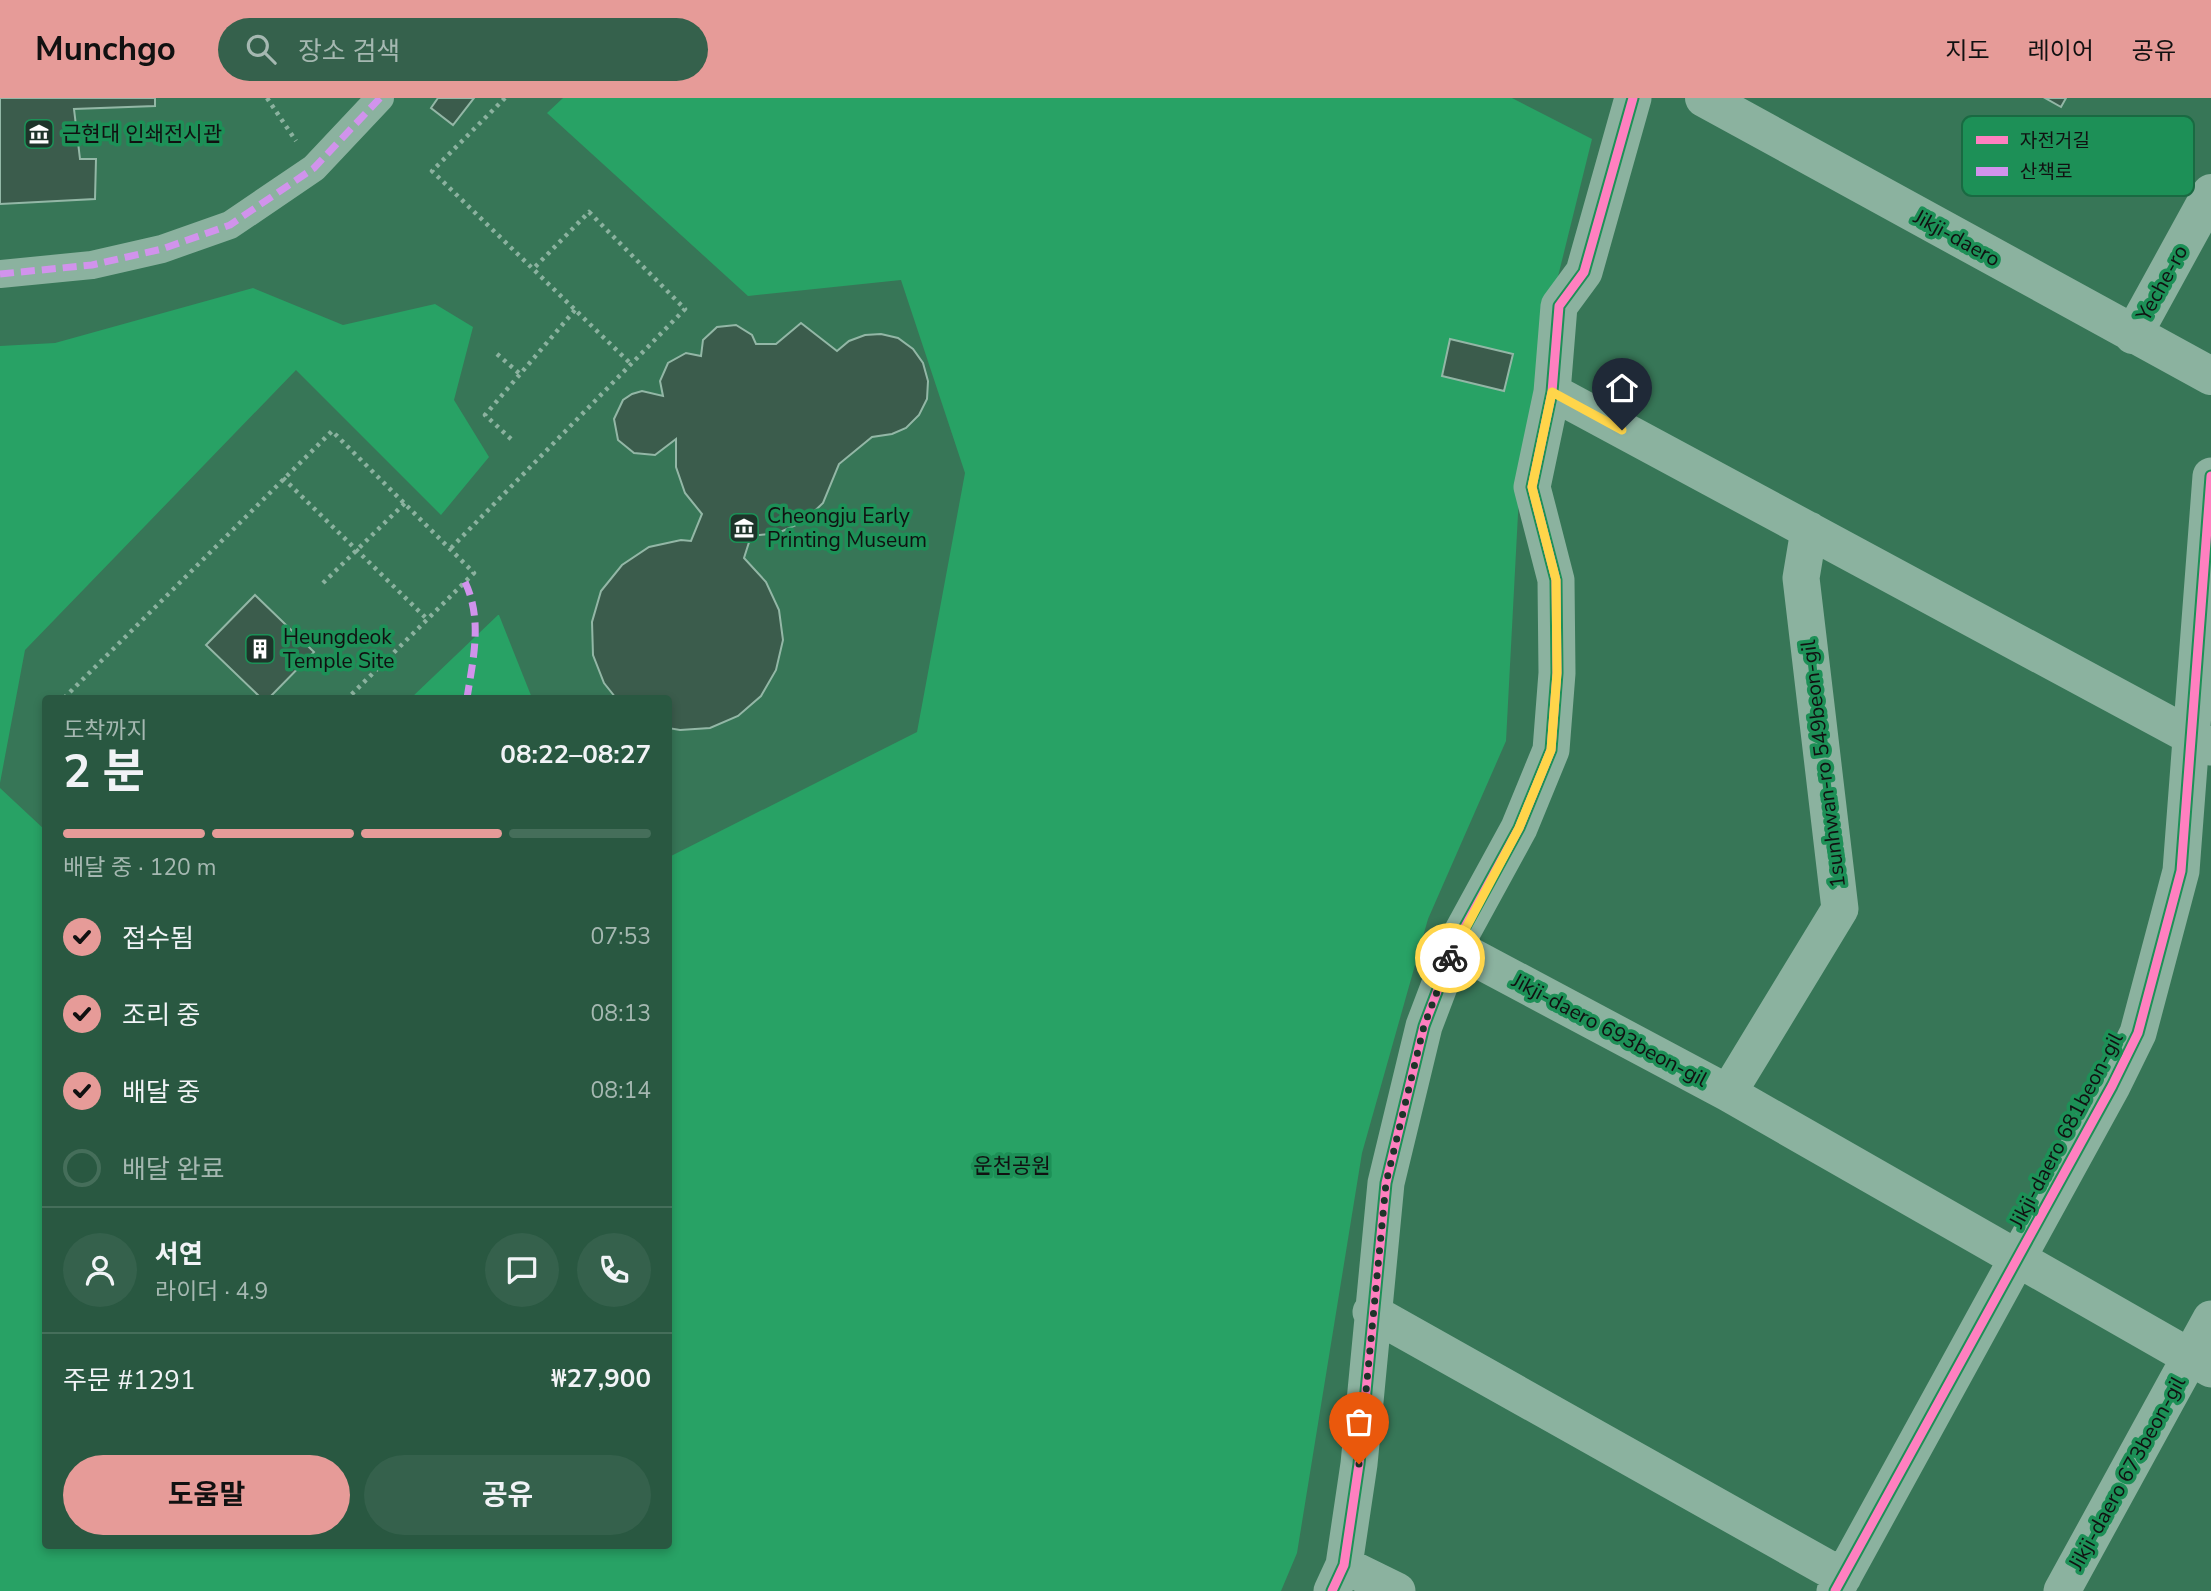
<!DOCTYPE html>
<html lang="ko">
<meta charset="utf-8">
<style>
body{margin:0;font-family:"Nunito Sans","Noto Sans KR",sans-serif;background:#35614c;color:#f1f3f6;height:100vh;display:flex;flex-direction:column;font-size:26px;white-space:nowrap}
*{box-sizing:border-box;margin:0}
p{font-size:23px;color:#a5b8b1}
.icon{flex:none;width:38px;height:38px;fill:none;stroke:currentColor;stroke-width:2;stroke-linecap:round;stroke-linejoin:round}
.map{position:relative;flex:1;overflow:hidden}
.panel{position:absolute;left:42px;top:597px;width:630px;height:854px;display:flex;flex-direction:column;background:#295841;border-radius:7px;box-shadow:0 4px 10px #0003}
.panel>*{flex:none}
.pin{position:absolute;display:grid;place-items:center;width:60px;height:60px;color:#fff;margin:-72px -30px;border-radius:50% 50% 50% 0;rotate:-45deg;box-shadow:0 0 7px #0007}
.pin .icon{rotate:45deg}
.courier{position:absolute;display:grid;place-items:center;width:70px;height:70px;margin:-35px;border:5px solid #ffd54a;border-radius:50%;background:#fff;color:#222;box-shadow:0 2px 9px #0007}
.overview em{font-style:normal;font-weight:700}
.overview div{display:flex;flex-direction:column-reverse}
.overview{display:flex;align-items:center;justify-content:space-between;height:119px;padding:0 21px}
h1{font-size:46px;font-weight:700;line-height:52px}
.bar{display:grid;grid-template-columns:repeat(4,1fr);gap:10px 7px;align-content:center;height:84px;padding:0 21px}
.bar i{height:9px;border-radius:5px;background:#456e5a}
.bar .current{background:#e69b98}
.bar p{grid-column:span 4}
.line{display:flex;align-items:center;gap:18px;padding:0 21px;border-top:2px solid #456e5a}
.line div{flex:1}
.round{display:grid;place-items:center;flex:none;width:74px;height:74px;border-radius:37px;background:#35614c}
ol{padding:0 21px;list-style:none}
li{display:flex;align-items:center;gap:21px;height:77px}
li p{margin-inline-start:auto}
li .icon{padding:7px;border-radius:50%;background:#e69b98;color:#111;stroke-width:4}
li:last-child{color:#a5b8b1}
li i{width:38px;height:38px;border:4px solid #456e5a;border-radius:50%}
.action{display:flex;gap:14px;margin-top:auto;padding:14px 21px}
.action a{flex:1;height:80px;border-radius:42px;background:#e69b98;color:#111;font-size:28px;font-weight:700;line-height:80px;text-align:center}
.action a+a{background:#35614c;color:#f1f3f6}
header{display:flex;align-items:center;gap:42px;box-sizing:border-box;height:98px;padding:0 35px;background:#e69b98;color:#111}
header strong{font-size:33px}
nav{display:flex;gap:38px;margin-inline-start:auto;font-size:24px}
.search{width:490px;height:63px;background:#35614c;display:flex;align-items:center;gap:18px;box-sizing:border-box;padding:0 24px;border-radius:38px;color:#a5b8b1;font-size:26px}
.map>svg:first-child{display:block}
.green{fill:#28a265}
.building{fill:#3b5c4c;stroke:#93b7a6;stroke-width:2}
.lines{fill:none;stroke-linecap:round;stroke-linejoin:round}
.path{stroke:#8bb29f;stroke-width:4.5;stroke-dasharray:3.5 5;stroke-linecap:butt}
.pedestrian{stroke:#8bb29f;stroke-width:28}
.minor{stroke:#8bb29f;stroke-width:37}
.tertiary{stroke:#8bb29f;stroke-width:38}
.quiet{stroke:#d193ec;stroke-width:7;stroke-dasharray:14 7;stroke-linecap:butt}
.cycleway-casing{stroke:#1d9057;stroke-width:13}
.cycleway{stroke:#ff80c0;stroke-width:9}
.done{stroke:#1e342a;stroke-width:7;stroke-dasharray:0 12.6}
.route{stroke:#ffd54a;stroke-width:9}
.labels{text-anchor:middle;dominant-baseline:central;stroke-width:7;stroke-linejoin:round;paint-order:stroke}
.poi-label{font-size:21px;fill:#111;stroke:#1d9057;text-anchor:start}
.street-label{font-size:21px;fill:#111;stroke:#1d9057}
.park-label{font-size:21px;fill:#111;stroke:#1d9057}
.key{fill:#1d9057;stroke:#196a42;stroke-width:2}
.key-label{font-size:19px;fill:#111}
</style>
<header>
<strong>Munchgo</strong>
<div class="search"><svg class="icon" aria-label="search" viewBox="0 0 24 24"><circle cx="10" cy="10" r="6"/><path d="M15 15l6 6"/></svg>장소 검색</div>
<nav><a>지도</a><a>레이어</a><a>공유</a></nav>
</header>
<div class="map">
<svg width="2211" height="1493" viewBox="0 0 2211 1493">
<rect width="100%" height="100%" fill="#377657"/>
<!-- green -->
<path class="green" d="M563 0H1512L1592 41 1545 231 1519 397 1506 643 1428 821 1362 1055 1297 1455 1281 1493H0V690L45 732 46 1447H668L669 759 917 634 965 375 901 182 748 198 547 15Z
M253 190 343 227 435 206 473 229 454 302 489 359 441 417 296 272 25 552 0 685V248L55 245Z
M499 517 532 600H411L498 517Z"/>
<!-- building -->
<path class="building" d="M0 0H155V8L74 11 80 61H96L95 101 0 106Z
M438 0H474L453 27 431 10Z
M2045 0H2066L2061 9Z
M801 225 837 253 849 243 865 237 881 236 898 240 913 251 923 265 928 283 927 301 919 317 906 330 892 336 872 339 839 366 823 405 803 424 778 435 751 438 744 460 766 484 779 512 783 542 776 572 761 598 738 618 710 630 680 632 668 630V600H616L604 585 593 557 592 524 601 493 622 467 649 449 681 442 691 443 702 416 685 395 676 369V341L655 357 634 355 618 342 614 321 623 302 632 296 642 293 663 298 660 283 668 265 686 255 701 258 703 242 717 229 736 227 752 237 756 246H776Z
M1450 241 1513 256 1504 293 1442 278Z
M255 497 314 554 269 600H261L206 547Z"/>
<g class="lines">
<!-- path -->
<path class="path" d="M267 0 296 43
M505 0 432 73 631 266
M497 256 520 276
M511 341 485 317 575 212
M283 380 427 521
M451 450 685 211 589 114 533 171
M323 485 405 405
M64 600 332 333 474 475 348 600"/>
<!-- pedestrian -->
<path class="pedestrian" d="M0 176 92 167 162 151 230 127 314 70 380 0"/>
<!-- minor -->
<path class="minor" d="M1552 294 2211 649
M1454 849 1728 995 2211 1271
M1728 995 1840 811 1801 480 1809 432
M1371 1214 1843 1479
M1344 1467 1397 1493
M1332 1493 1344 1467 1359 1366 1386 1085 1424 928 1454 849 1519 730 1551 652 1557 575 1556 482 1532 389 1552 294 1559 208 1584 174 1633 0
M1835 1493 2112 988 2138 935 2181 773 2211 378
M2062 1493 2211 1221"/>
<!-- tertiary -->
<path class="tertiary" d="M1704 0 2211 278
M2133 237 2211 95"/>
<!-- quiet -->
<path class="quiet" d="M0 176 92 167 162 151 230 127 314 70 380 0
M465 484C483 522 473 561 467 600"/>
<!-- cycleway casing -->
<g class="cycleway-casing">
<path id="cycleway" d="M1332 1493 1344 1467 1359 1366 1386 1085 1424 928 1454 849 1519 730 1551 652 1557 575 1556 482 1532 389 1552 294 1559 208 1584 174 1633 0
M1835 1493 2112 988 2138 935 2181 773 2211 378"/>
</g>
<!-- cycleway -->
<use href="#cycleway" class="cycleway"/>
</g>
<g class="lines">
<!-- done -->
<path class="done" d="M1359 1366 1386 1085 1424 928 1450 860"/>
<!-- route -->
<path class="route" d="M1450 860 1519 730 1551 652 1557 575 1556 482 1532 389 1552 294 1622 332"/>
</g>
<!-- icons -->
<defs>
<g id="museum-square" transform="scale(1.575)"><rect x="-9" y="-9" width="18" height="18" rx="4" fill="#1e342a" stroke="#1d9057"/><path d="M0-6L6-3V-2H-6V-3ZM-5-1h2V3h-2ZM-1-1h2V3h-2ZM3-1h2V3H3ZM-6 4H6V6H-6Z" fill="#fff"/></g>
<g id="building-square" transform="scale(1.575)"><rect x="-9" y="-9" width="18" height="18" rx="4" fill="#1e342a" stroke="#1d9057"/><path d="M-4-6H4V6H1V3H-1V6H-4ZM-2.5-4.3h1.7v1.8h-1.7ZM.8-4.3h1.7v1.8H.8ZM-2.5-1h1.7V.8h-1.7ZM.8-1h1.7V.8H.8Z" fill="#fff"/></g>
</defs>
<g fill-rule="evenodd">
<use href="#museum-square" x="39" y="36"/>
<use href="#museum-square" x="744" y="430"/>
<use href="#building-square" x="260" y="551"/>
</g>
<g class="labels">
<!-- poi labels -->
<g class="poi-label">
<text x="62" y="36">근현대 인쇄전시관</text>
<text x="767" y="418">Cheongju Early<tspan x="767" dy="24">Printing Museum</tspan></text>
<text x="283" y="539">Heungdeok<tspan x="283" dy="24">Temple Site</tspan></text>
</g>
<!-- street labels -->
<g class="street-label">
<text transform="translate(1957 140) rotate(29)">Jikji-daero</text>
<text transform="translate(2162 185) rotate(-61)">Yeche-ro</text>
<text transform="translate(1823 666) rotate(-97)">1sunhwan-ro 549beon-gil</text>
<text transform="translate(1610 932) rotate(28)">Jikji-daero 693beon-gil</text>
<text transform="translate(2066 1032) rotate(-62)">Jikji-daero 681beon-gil</text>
<text transform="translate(2127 1375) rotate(-61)">Jikji-daero 673beon-gil</text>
</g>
<!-- park labels -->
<g class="park-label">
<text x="1012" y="1068">운천공원</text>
</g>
</g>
<!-- legend -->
<rect x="1962" y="18" width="232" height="80" rx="10" class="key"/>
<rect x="1976" y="38" width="32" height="8" fill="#ff80c0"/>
<rect x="1976" y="69" width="32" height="9" fill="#d193ec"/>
<g class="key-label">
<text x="2020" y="49">자전거길</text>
<text x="2020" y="80">산책로</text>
</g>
</svg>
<div class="pin" style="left:1359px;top:1366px;background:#ea580c"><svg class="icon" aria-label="bag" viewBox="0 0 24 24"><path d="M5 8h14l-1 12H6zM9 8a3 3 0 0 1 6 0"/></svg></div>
<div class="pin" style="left:1622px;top:332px;background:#1f2937"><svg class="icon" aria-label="home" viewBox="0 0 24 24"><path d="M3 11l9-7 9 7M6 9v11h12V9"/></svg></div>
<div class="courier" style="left:1450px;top:860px"><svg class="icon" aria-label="bike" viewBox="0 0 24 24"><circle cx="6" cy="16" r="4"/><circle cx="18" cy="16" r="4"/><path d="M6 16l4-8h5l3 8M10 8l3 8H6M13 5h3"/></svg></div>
<section class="panel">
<div class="overview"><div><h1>2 분</h1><p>도착까지</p></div><em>08:22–08:27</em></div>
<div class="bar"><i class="current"></i><i class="current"></i><i class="current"></i><i></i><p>배달 중 · 120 m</p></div>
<ol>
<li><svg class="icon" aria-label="check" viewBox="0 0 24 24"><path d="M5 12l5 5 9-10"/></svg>접수됨<p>07:53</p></li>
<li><svg class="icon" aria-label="check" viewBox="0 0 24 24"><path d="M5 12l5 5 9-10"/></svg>조리 중<p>08:13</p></li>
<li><svg class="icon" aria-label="check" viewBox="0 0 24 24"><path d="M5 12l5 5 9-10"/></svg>배달 중<p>08:14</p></li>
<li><i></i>배달 완료</li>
</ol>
<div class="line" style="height:126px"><a class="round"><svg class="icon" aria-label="person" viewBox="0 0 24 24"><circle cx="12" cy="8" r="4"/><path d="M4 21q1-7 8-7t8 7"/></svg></a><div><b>서연</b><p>라이더 · 4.9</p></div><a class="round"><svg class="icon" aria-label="chat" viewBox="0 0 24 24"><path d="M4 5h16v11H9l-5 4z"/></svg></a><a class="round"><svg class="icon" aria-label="phone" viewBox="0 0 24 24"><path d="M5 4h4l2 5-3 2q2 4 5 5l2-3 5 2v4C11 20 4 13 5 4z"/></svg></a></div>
<div class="line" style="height:91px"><div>주문 #1291</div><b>₩27,900</b></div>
<div class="action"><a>도움말</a><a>공유</a></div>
</section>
</div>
